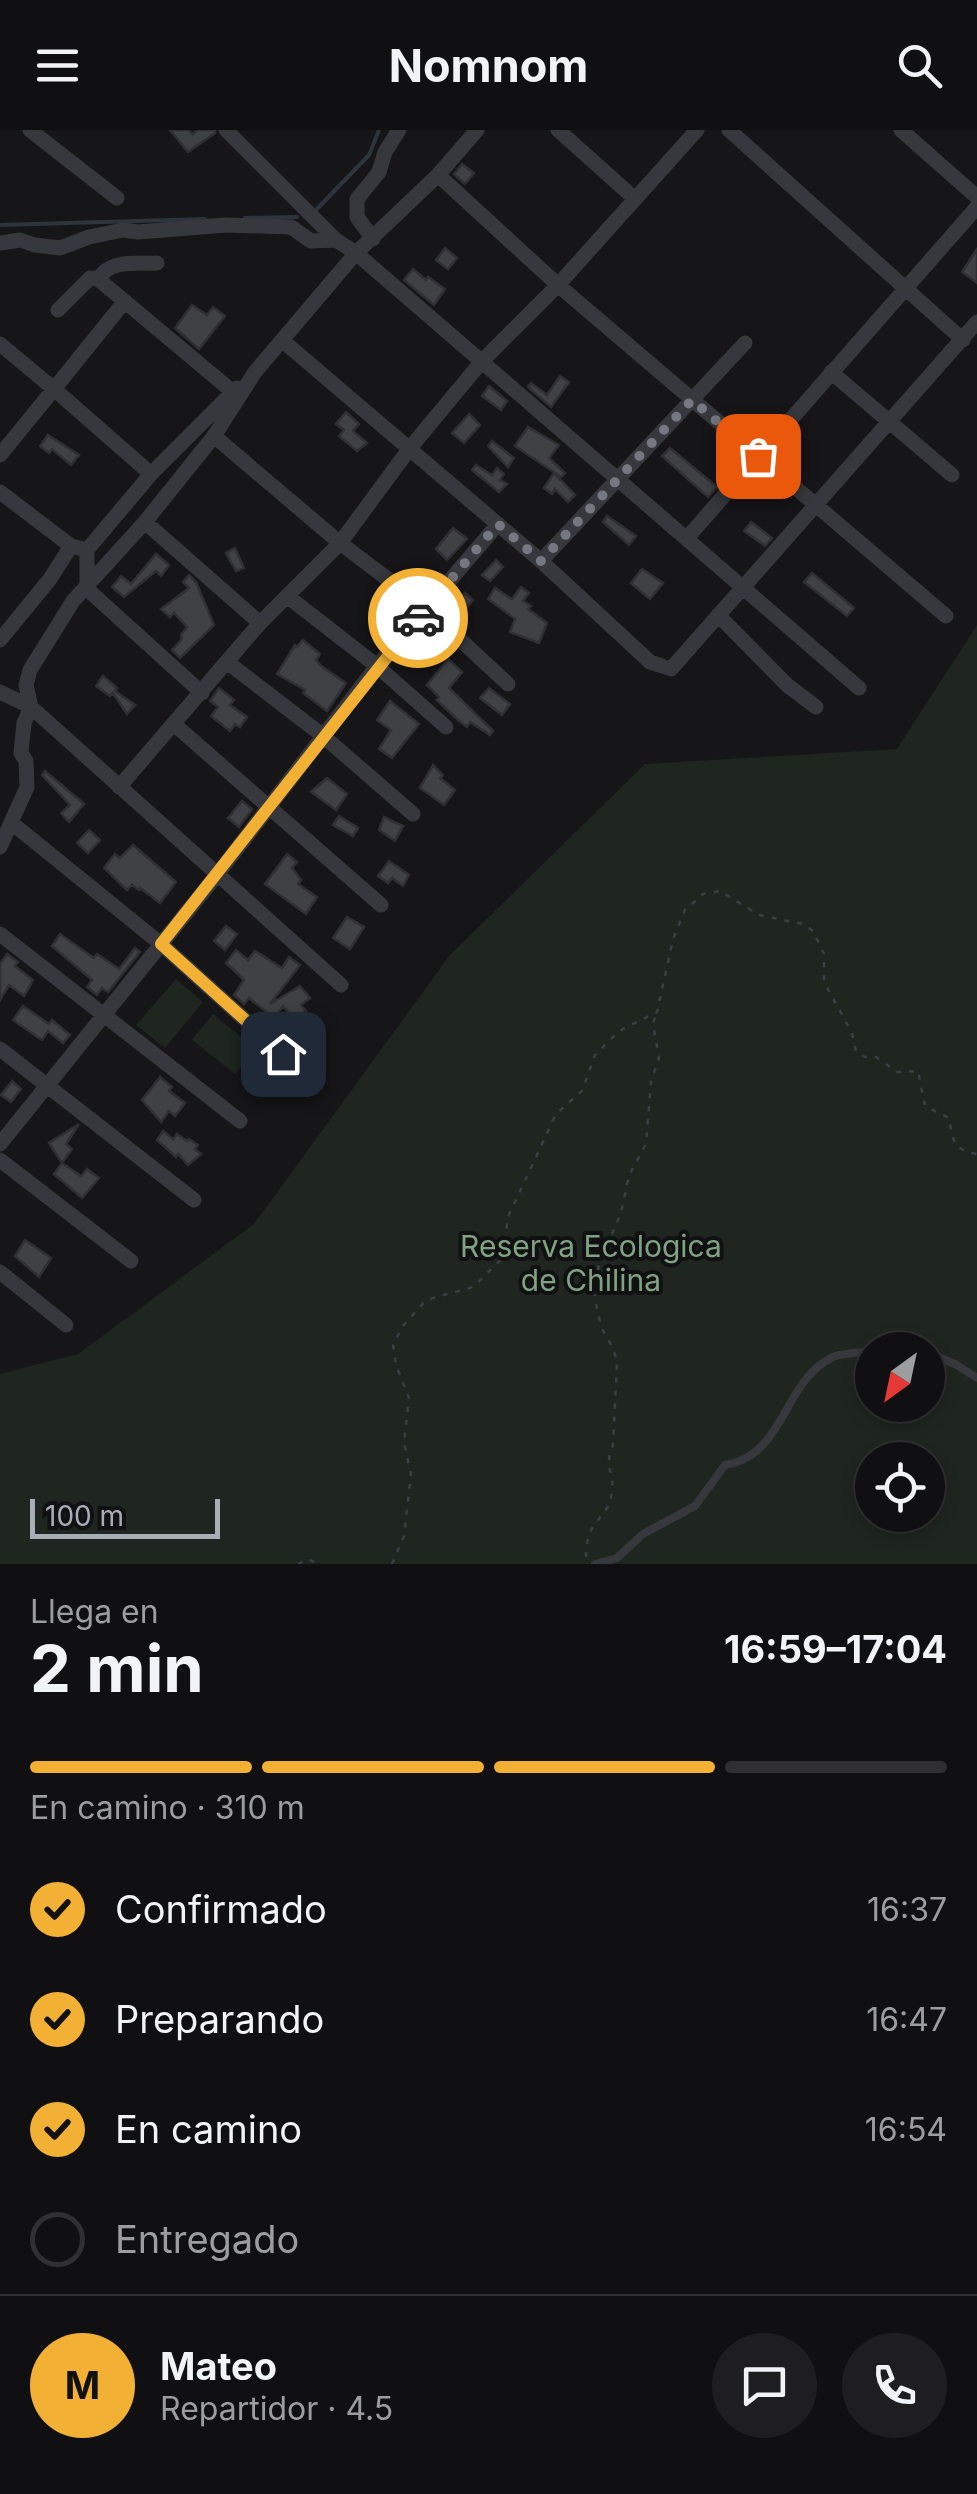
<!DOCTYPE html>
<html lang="es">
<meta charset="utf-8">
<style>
body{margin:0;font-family:Inter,sans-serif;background:#1e1e20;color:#f1f3f6;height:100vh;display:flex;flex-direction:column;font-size:38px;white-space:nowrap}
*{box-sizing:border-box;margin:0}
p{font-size:32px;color:#9c9d9f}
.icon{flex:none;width:55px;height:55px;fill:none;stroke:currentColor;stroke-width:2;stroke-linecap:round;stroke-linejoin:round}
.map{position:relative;height:1434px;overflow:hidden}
.sheet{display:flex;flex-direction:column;background:#101012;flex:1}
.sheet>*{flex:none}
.needle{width:65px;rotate:213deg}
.buttons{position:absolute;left:855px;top:1202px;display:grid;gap:20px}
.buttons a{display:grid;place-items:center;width:90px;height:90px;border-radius:50%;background:#101012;box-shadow:0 5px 15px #0003,0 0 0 2px #303032;font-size:50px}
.scale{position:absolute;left:30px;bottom:25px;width:190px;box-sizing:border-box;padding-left:10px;border:5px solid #a8adb8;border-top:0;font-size:28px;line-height:35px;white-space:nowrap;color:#a8adb8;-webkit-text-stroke:8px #111113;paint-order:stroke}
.pin{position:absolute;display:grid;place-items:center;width:85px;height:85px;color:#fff;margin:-42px;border-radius:20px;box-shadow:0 5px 15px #0006}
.courier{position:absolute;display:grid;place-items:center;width:100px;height:100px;margin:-50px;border:8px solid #f2b134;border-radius:50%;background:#fff;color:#222;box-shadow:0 2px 12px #0007}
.head em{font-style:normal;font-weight:700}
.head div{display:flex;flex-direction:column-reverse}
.head{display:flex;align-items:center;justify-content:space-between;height:170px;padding:0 30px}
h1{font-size:65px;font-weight:700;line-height:75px}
.bar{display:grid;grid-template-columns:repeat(4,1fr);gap:15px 10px;align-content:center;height:120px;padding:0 30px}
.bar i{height:12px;border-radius:8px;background:#303032}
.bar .active{background:#f2b134}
.bar p{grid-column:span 4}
.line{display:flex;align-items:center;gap:25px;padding:0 30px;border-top:2px solid #303032}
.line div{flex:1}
.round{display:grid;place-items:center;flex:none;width:105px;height:105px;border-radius:52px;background:#1e1e20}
ol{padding:0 30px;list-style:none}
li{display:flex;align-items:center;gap:30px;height:110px}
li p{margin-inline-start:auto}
li .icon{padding:10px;border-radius:50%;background:#f2b134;color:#111;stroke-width:4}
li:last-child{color:#9c9d9f}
li i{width:55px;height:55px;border:5px solid #303032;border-radius:50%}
header{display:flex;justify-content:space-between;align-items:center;height:130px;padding:0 30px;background:#101012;font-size:45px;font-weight:700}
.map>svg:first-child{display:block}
.green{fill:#1e261f;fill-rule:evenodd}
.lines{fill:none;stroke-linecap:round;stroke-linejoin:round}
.stream{stroke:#2c353c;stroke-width:4}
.building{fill:#404145;stroke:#303034;stroke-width:2.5}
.path{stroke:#3d3f44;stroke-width:2.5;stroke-dasharray:5 8;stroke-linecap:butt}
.lane{stroke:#37383d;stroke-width:8}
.street{stroke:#37383d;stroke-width:15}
.done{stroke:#757880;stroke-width:10;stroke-dasharray:0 18}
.route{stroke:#f2b134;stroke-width:12}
.labels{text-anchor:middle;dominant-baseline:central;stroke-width:8;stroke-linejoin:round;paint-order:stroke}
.park-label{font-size:30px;fill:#7fa381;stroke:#111113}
</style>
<header><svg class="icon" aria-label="menu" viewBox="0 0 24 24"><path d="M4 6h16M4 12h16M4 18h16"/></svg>Nomnom<svg class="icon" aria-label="search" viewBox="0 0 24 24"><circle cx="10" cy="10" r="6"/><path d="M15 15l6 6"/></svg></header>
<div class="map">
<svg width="977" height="1434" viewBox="0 0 977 1434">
<rect width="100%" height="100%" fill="#161618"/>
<!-- green -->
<path class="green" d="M977 495V1434H0V1244L78 1224 254 1094 450 825 645 634 897 619ZM872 1220H928V1275H872ZM872 1330H928V1385H872Z
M176 849 203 872 165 918 136 895Z
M213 884 256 919 235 944 192 910Z"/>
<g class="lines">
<!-- stream -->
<path class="stream" d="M314 82 369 25 379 0
M245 88 297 87
M0 95 205 89"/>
</g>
<!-- building -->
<path class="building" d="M170 0H188L193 4 197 0H215V3L188 22Z
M462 34 474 43 465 54 454 44Z
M445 118 457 128 448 139 436 130Z
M977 119V153L962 142Z
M413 139 426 150 428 147 445 159 434 175 404 150Z
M192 175 207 185 213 177 225 186 199 219 175 198Z
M560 246 569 252 551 277 528 257 531 253 547 265Z
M489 256 507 271 501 280 482 266Z
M346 282 359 294 353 301 367 313 357 321 339 306 344 300 336 294Z
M469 284 480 295 464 313 452 303Z
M528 297 559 315 549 328 565 343 561 347 515 316Z
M48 305 79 325 71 335 52 319 49 323 40 316Z
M492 311 514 328 508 337 488 316Z
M670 318 717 357 708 367 662 326Z
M476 335 492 345 497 338 504 344 500 350 507 354 499 362 472 340Z
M554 343 575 365 568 372 555 359 552 364 544 358Z
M607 386 636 406 629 415 603 392Z
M751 392 772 408 765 416 744 401Z
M453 398 467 409 447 430 436 419Z
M235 418 244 438 236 441 226 423Z
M156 424 169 435 161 446 156 441 124 467 112 457 121 446 131 454Z
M496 430 503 437 490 451 482 445Z
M642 439 663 453 650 469 631 453Z
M812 443 854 478 847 486 804 452Z
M189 445 196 452 214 495 180 528 172 520 182 509 181 505 187 497 174 483 170 487 161 479 189 458 183 452Z
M521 457 529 463 523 471 531 476 528 479 547 493 539 513 510 502 515 489 488 469 495 458 512 469Z
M465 463 473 470 458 487 450 481Z
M303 510 320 524 316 530 321 536 346 553 327 581 303 563 305 560 277 544 295 515 297 517Z
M448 529 462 542 449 558 493 601 490 605 470 592 467 597 459 591 437 570 439 567 427 555Z
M103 546 117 558 115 561 135 575 127 584 113 563 110 566 96 556Z
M219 558 234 570 230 575 247 587 240 597 235 594 230 601 211 586 218 577 210 571Z
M489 558 510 574 502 585 480 568Z
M390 571 419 594 392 628 379 619 391 600 377 590Z
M433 635 443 645 440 648 455 660 444 675 420 658Z
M45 641 84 674 69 692 61 683 70 675 42 645Z
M327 648 347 664 336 680 311 662Z
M242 671 252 679 239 697 228 688Z
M339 686 358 698 353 706 333 695Z
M384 687 403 696 395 711 379 700Z
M89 700 100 710 88 723 77 713Z
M133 715 176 752 160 773 140 758 139 760 132 755 127 760 104 738 115 724 120 728Z
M287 724 297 732 292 738 301 750 298 754 317 767 306 784 265 754Z
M389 731 409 745 403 756 392 748 388 753 378 746Z
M347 787 364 797 350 819 333 808Z
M226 796 237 804 225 820 214 811Z
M60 804 94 828 97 824 119 839 135 818 140 822 108 862 102 858 97 865 87 857 92 850 52 816Z
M236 820 248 830 255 821 282 838 289 827 300 835 270 874 300 856 310 868 301 875 306 881 295 891 283 876 274 888 249 868 244 874 234 865 244 850 226 833Z
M7 824 18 832 15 836 33 850 24 866 9 855 0 870V834Z
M23 876 49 894 52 890 70 905 63 913 48 901 42 910 13 890Z
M160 947 172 957 169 961 185 973 175 986 169 981 161 992 142 970Z
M12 951 21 959 11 972 1 965Z
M79 994 66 1014 72 1019 62 1033 81 1046 87 1039 99 1048 82 1068 54 1044 62 1033 49 1013Z
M163 1001 173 1009 177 1004 187 1011 189 1009 198 1015 195 1019 201 1024 188 1035 178 1024 176 1027 157 1010Z
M25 1110 51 1128 39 1147 15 1126Z"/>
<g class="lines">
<!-- path -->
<path class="path" d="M586 1427C586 1387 608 1392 612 1362 615 1343 603 1337 613 1315L617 1234 614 1220 601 1197 594 1164 596 1150 599 1134 621 1083 629 1045 646 1014 651 952 659 928 653 894 656 883
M298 1434 308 1429 318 1434
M392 1434 404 1406 411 1344 404 1313 409 1268 396 1235 393 1215 403 1196 426 1170 473 1157 506 1125 507 1089 556 984 582 961 595 925 619 901 657 882 673 809 685 780 703 764 720 761 759 785 803 794 813 801 824 824V852L852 903 856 921 865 927H876L897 942 918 941 925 976 949 988C953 1010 952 1020 977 1024"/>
<!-- lane -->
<path class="lane" d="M900 1220H918
M928 1223 955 1234 977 1248
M595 1434 617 1428 643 1404 695 1376 725 1335C785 1326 783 1250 833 1227 844 1222 861 1223 872 1222"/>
<!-- street -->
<path class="street" d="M30 0 117 68
M226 0 336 110 356 123 859 558
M558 0 634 68
M729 0 963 210
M901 0 977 67
M438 45 558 155 946 486
M373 109 357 87V69L379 42 385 22 399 0
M0 113 20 110 35 115 60 118 89 107 123 100 138 102 226 95 291 97 311 111 336 110
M98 149 233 262
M125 171 54 259 151 344
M58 180 90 148 98 149C110 129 136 134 157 133
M283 211 541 431 650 532 671 539 977 192
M0 214 54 259 0 325
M831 242 952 345
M214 306 340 413 426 478 508 554
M0 362 71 416
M145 392 260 493
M687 408 977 77
M87 420 151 344 237 258
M541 431 745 213
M287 466 377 536 446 597
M718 485 787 555 816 577
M0 510 50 449 71 416 87 420V459L202 563
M227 532 322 605 413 684
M0 562 31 577 24 593 21 623 26 631 27 657 0 717
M175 595 381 775
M119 657 260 493 340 413 410 318 483 230 558 155 697 0
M13 694 161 814 283 924
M0 804 240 991
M341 855 31 577 26 555 30 540 73 471 145 392 214 306 255 242 356 123 438 45 477 0
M0 919 194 1070
M0 1014 216 746 377 536 498 394
M0 1030 131 1131
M0 1142 66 1195"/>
</g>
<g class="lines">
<!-- done -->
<path class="done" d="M418 488 498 394 541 431 692 270 758 326"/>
<!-- route -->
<path class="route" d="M283 924 161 814 418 488"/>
</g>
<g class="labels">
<!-- park labels -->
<g class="park-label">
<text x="591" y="1116">Reserva Ecologica<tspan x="591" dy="34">de Chilina</tspan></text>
</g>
</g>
</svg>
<div class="buttons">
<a><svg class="needle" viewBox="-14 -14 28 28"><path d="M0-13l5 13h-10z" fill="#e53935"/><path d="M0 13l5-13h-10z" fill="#9c9d9f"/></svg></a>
<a><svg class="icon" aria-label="locate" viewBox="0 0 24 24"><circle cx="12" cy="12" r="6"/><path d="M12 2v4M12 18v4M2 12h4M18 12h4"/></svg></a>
</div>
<div class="scale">100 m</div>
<div class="pin" style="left:758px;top:326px;background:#ea580c"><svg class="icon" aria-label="bag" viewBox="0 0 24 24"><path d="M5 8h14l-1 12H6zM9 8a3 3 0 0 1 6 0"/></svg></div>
<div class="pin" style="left:283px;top:924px;background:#1f2937"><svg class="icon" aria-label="home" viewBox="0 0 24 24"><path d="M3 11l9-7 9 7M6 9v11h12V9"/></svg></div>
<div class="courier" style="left:418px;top:488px"><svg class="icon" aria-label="car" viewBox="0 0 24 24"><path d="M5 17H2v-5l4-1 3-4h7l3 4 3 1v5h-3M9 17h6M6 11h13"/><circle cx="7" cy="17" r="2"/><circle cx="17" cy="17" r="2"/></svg></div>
</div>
<section class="sheet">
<div class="head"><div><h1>2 min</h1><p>Llega en</p></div><em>16:59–17:04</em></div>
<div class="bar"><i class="active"></i><i class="active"></i><i class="active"></i><i></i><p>En camino · 310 m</p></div>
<ol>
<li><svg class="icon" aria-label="check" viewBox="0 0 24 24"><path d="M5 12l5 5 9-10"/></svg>Confirmado<p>16:37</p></li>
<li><svg class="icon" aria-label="check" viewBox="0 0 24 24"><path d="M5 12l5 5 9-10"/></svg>Preparando<p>16:47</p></li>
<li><svg class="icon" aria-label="check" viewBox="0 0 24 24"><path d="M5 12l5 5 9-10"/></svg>En camino<p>16:54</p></li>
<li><i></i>Entregado</li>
</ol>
<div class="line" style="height:180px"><b class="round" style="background:#f2b134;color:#111">M</b><div><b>Mateo</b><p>Repartidor · 4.5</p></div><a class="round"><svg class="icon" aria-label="chat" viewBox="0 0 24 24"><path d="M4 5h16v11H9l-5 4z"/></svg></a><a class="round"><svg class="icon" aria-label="phone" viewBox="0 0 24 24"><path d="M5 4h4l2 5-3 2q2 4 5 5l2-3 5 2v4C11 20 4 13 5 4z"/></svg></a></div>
</section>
